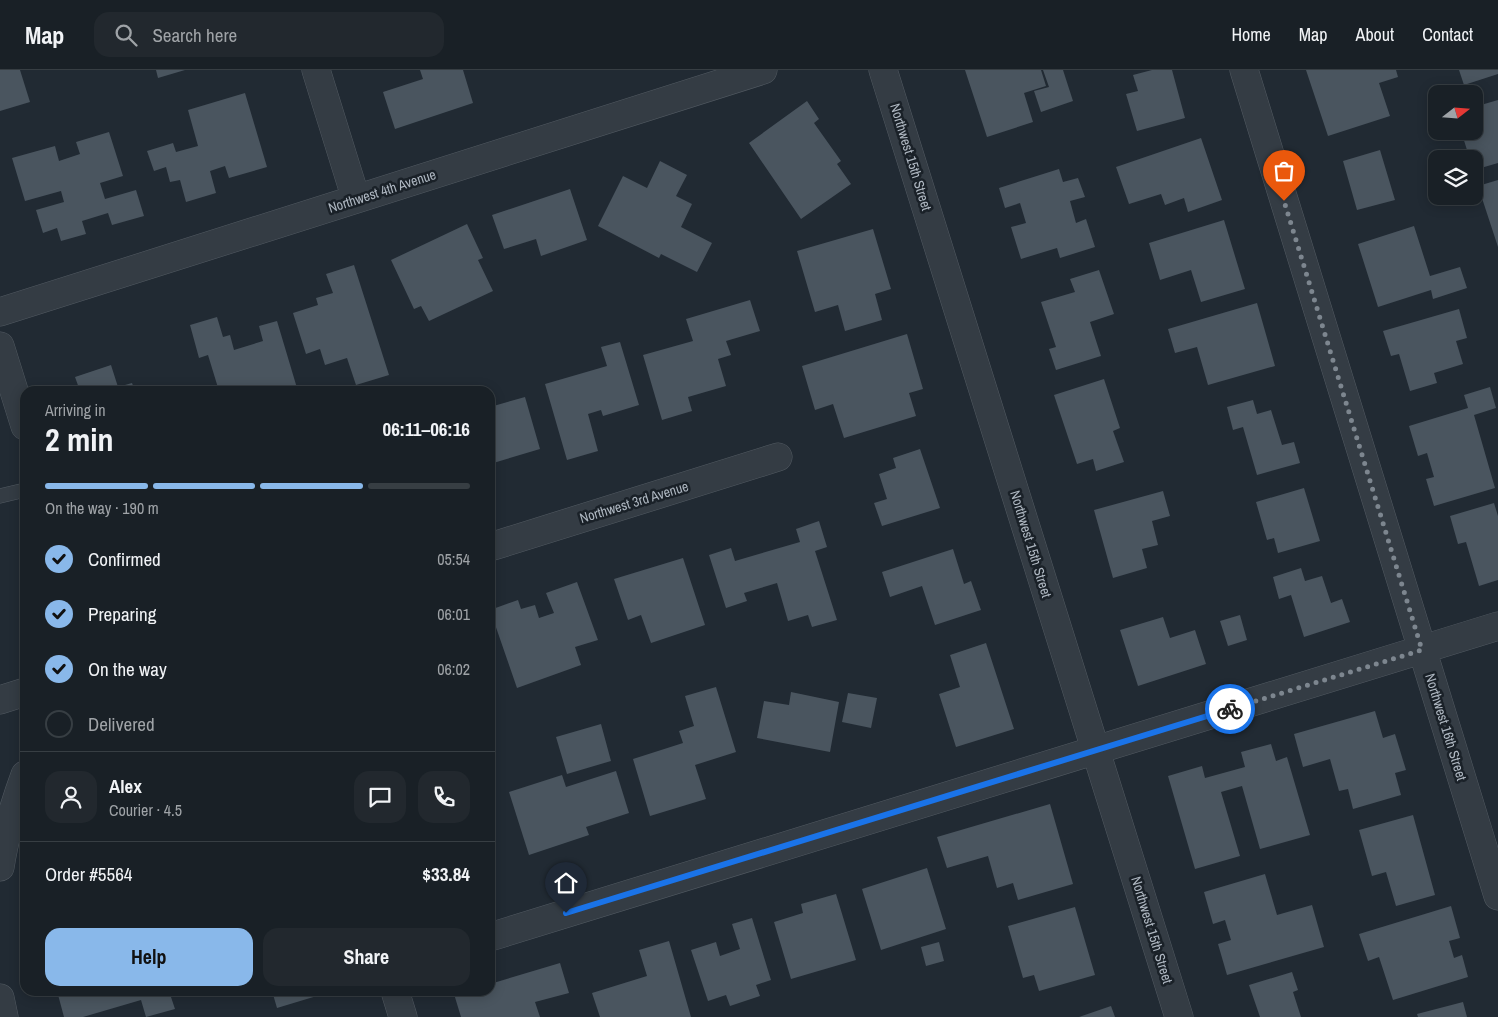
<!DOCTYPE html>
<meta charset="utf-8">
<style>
body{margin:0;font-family:"Archivo Narrow",sans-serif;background:#22282e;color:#f1f3f6;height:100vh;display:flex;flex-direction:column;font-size:19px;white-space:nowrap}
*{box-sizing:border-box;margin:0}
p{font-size:16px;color:#9fa3a7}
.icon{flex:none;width:28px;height:28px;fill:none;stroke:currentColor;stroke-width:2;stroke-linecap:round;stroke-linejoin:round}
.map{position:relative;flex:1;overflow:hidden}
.drawer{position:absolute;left:20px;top:316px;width:475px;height:610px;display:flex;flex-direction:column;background:#192026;border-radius:15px;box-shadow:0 2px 12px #0003,0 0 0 1px #373e43}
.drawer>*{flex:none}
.needle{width:32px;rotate:73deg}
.buttons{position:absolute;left:1428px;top:15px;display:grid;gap:10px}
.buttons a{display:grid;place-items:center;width:55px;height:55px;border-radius:10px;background:#192026;box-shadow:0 2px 12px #0003,0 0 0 1px #373e43;font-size:25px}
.pin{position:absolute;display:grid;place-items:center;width:42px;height:42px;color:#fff;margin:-51px -21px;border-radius:50% 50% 50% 0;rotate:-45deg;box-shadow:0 0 5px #0007}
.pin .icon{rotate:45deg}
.courier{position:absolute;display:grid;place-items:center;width:50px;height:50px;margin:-25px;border:4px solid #1a73e8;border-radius:50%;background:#fff;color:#222;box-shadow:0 1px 6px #0007}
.head em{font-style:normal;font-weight:800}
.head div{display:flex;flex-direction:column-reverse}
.head{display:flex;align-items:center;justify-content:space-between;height:85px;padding:0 25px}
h1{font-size:32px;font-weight:800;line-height:38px}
.bar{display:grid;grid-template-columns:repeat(4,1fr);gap:8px 5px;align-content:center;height:60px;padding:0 25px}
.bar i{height:6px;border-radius:4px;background:#373e43}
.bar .current{background:#89b8ea}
.bar p{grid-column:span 4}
.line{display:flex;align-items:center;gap:12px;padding:0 25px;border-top:1px solid #373e43}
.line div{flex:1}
.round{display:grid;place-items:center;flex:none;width:52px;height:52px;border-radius:15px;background:#22282e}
ol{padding:0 25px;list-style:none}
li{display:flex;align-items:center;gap:15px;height:55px}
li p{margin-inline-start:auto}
li .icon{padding:5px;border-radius:50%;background:#89b8ea;color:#111;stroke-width:4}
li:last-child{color:#9fa3a7}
li i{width:28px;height:28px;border:2px solid #373e43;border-radius:50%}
.action{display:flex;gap:10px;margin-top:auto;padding:10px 25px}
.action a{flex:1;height:58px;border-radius:15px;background:#89b8ea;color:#111;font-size:20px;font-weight:800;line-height:58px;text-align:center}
.action a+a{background:#22282e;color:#f1f3f6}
header{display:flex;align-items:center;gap:30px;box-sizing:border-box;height:70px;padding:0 25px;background:#192026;border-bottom:1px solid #373e43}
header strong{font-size:24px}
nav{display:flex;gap:28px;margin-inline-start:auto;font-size:18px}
.search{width:350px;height:45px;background:#22282e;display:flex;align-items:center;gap:12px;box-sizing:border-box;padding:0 18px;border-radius:15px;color:#9fa3a7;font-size:19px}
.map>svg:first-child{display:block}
.building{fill:#4a555f}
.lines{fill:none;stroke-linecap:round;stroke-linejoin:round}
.lane-casing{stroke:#525a62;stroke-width:15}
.street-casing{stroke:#525a62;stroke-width:29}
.lane{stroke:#343c44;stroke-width:14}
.street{stroke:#343c44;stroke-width:28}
.done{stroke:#7d868f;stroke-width:5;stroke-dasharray:0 9}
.route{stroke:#1a73e8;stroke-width:6}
.labels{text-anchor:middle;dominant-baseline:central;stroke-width:5;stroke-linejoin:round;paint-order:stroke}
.street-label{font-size:14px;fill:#aeb7c1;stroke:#1a2128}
</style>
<header>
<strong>Map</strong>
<div class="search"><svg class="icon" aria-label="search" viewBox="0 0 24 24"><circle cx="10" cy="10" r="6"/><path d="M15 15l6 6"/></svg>Search here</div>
<nav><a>Home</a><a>Map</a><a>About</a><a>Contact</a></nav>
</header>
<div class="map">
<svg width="1498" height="947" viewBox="0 0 1498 947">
<rect width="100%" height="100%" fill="#212a33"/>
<!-- building -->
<path class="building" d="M0 0H20L30 32 0 41Z
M156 0H185L158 8Z
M420 0H463L473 33 395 59 383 22 423 9Z
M965 0H1041L1046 16 1024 23 1033 52 987 67Z
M1043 0H1063L1073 31 1041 42 1034 21 1049 17Z
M1152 0H1172L1185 48 1137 61 1126 24 1138 21 1133 5Z
M1306 0H1396L1398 7 1379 13 1390 46 1328 66Z
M1459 0H1498V4L1464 15Z
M245 23 267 97 229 108 225 96 210 101 216 123 186 132 180 110 170 112 166 97 154 101 147 81 173 73 176 82 198 76 188 40Z
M1498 30V93L1474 100V89H1454L1453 84 1467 80 1461 61H1474V37Z
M807 31 819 49 814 53 841 91 837 94 851 114 801 149 749 73Z
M109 62 123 106 100 113 105 129 136 120 144 146 112 155 108 143 82 151 86 164 61 171 57 158 43 163 36 140 64 132 61 121 25 131 12 88 55 76 59 91 80 84 76 72Z
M1201 68 1222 130 1188 142 1184 128 1165 135 1161 124 1129 134 1116 97Z
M1380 80 1395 130 1357 140 1343 91Z
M660 91 687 105 676 126 692 134 681 157 712 173 697 202 661 184 659 188 598 156 623 106 647 118Z
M1059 99 1063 112 1078 108 1085 127 1070 131 1076 153 1086 149 1095 177 1060 188 1057 178 1021 189 1011 157 1026 153 1020 133 1005 138 999 118Z
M1498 110V177L1478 116Z
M570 119 587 170 541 186 536 169 504 179 492 145Z
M1224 150 1245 219 1201 232 1191 200 1160 210 1149 173Z
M467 154 483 188 478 190 493 221 429 251 421 236 414 239 391 190Z
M1414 156 1430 206 1460 197 1467 218 1433 229 1431 220 1378 237 1358 174Z
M873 159 891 219 875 224 882 250 845 261 838 235 815 242 797 181Z
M354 195 389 305 356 315 347 288 325 295 320 279 306 284 293 243 318 235 316 228 333 223 326 204Z
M1099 200 1114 244 1090 252 1101 286 1056 300 1049 279 1056 277 1041 232 1075 222 1070 209Z
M750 230 760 261 726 271 731 285 718 289 726 316 688 327 692 341 662 350 643 285 693 271 686 249Z
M1257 233 1275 296 1208 315 1197 277 1175 283 1168 259Z
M1459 239 1467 268 1456 271 1463 294 1434 303 1437 313 1410 321 1399 284 1391 286 1383 261Z
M217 247 223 267 230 265 234 280 263 271 259 256 277 251 297 318 286 321H254L253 320 248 321H219L208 285 199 288 190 255Z
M907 264 923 319 909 323 916 346 844 368 833 334 815 340 802 296Z
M620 272 639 335 603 346 601 340 588 344 598 381 567 390 545 314 607 296 601 277Z
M111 295 118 317 132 313 135 321H80L75 307Z
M1104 309 1120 358 1113 361 1124 392 1096 401 1093 389 1077 394 1054 325Z
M1490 317 1496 338 1474 345 1495 418 1434 436 1426 409 1434 407 1427 383 1418 386 1409 356 1468 338 1464 325Z
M525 327 540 379 490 394V337Z
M1253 330 1257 344 1271 340 1282 375 1294 372 1300 393 1257 405 1243 357 1233 360 1227 337Z
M920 379 940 438 882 456 874 433 887 429 879 404 896 398 893 388Z
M1304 418 1320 471 1278 483 1274 468 1267 470 1256 432Z
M1163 421 1170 446 1152 451 1158 475 1142 479 1147 498 1113 508 1094 440Z
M1494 433 1498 446V510L1479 516 1466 472 1458 474 1450 446Z
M819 451 827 477 815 481 837 550 812 557 808 545 788 551 777 513 744 523 747 531 726 538 709 485 731 478 735 491 800 472 796 459Z
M953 479 964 514 971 511 981 540 935 555 922 516 890 527 882 502Z
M683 488 705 555 651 573 641 545 628 550 614 509Z
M1301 498 1305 511 1322 506 1331 533 1342 529 1350 552 1304 567 1291 525 1279 529 1273 507Z
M577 512 598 570 575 577 581 595 517 618 490 540 518 530 521 539 535 535 539 548 554 543 546 523Z
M1240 545 1247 570 1228 576 1220 551Z
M1163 547 1170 568 1195 560 1206 594 1138 616 1120 560Z
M986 573 1014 659 956 677 939 624 960 617 950 585Z
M716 617 736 682 695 695 706 729 650 746 633 689 683 673 679 661 694 656 685 626Z
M791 622 839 632 830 682 757 668 764 631 789 635Z
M848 623 877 628 871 658 842 652Z
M1375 641 1383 668 1395 664 1406 700 1395 703 1401 725 1353 739 1348 719 1339 721 1330 689 1303 697 1294 664Z
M601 654 611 691 567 704 556 667Z
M1271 674 1276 691 1287 687 1310 765 1260 779 1242 716 1221 722 1240 786 1195 799 1168 706 1202 696 1205 708 1245 697 1241 682Z
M616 701 629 743 586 757 589 765 529 785 509 722 562 705 566 717Z
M1050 734 1073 814 1018 830 1013 813 997 818 988 786 947 798 937 767Z
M1413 745 1435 825 1396 836 1386 802 1372 806 1359 760Z
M927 798 946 859 881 880 862 819Z
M1265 804 1277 845 1312 835 1324 877 1227 905 1218 874 1231 870 1225 850 1213 854 1204 822Z
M836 824 856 890 791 909 774 852 803 843 801 834Z
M1451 836 1460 868 1449 871 1454 888 1462 885 1468 907 1393 930 1379 887 1368 891 1359 864Z
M1075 837 1095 905 1039 921 1034 905 1023 908 1008 856Z
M752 848 771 910 756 915 760 926 730 936 726 925 708 931 691 880 716 872 720 886 740 879 732 854Z
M669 871 691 947H600L592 923 647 906 639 880Z
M939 872 944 891 926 896 921 877Z
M560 893 569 923 535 932 540 947H461L454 924 464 921H490V914Z
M1292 902 1298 920 1293 922 1301 947H1260L1249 915Z
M57 921H169L175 939 146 947 141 930 83 947H64Z
M272 921H330V922L277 938Z
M1463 932 1467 947H1418L1417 944Z
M1111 936 1115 947H1079Z"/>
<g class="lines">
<!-- lane casing -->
<g class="lane-casing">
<path id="lane" d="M0 426 25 420"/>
</g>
<!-- street casing -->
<g class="street-casing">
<path id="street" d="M316 0 356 129
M883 0 1179 947
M1244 0 1498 826
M0 242 763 0
M0 276 25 356
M490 477 778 387
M0 630 25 622
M0 797C5 765 14 735 25 705
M490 867 1498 556
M395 921 403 947
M0 928 4 947"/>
</g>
<!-- lane -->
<use href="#lane" class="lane"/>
<!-- street -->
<use href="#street" class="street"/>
</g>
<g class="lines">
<!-- done -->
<path class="done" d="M1230 639 1422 580 1284 131"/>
<!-- route -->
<path class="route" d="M566 843 1230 639"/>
</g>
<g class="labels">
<!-- street labels -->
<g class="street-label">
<text transform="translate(911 87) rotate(73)">Northwest 15th Street</text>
<text transform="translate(382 121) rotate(-18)">Northwest 4th Avenue</text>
<text transform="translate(634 432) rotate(-17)">Northwest 3rd Avenue</text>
<text transform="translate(1031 474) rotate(73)">Northwest 15th Street</text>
<text transform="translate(1446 657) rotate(73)">Northwest 16th Street</text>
<text transform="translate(1152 860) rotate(73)">Northwest 15th Street</text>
</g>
</g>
</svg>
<div class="buttons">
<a><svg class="needle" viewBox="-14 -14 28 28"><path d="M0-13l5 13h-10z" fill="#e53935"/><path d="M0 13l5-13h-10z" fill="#9fa3a7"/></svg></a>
<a><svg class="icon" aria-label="layers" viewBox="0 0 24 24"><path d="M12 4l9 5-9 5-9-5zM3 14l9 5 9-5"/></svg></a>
</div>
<div class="pin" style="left:1284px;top:131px;background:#ea580c"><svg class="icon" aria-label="bag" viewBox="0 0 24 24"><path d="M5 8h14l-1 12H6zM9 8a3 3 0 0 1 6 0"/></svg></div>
<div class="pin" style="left:566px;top:843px;background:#1f2937"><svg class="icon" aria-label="home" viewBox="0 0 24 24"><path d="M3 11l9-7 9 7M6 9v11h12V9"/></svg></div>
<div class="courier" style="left:1230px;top:639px"><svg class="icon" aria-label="bike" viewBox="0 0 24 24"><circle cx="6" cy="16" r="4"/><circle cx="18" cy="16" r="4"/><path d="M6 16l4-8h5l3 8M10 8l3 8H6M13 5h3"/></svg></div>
<section class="drawer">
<div class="head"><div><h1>2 min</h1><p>Arriving in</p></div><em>06:11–06:16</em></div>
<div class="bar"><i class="current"></i><i class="current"></i><i class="current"></i><i></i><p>On the way · 190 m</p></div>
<ol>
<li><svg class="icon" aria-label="check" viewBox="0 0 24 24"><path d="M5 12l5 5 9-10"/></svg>Confirmed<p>05:54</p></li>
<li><svg class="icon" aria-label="check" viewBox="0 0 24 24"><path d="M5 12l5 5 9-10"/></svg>Preparing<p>06:01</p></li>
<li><svg class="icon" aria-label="check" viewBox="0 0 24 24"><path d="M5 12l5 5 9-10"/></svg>On the way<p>06:02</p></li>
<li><i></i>Delivered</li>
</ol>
<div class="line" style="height:90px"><a class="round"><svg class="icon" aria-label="person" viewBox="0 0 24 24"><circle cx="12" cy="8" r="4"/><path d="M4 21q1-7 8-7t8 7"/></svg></a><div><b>Alex</b><p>Courier · 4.5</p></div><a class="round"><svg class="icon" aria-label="chat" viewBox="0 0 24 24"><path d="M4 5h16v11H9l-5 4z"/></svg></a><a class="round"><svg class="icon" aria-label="phone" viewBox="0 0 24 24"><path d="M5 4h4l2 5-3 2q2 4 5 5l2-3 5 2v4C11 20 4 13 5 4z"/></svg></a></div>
<div class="line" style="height:65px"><div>Order #5564</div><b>$33.84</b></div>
<div class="action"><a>Help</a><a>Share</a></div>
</section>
</div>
